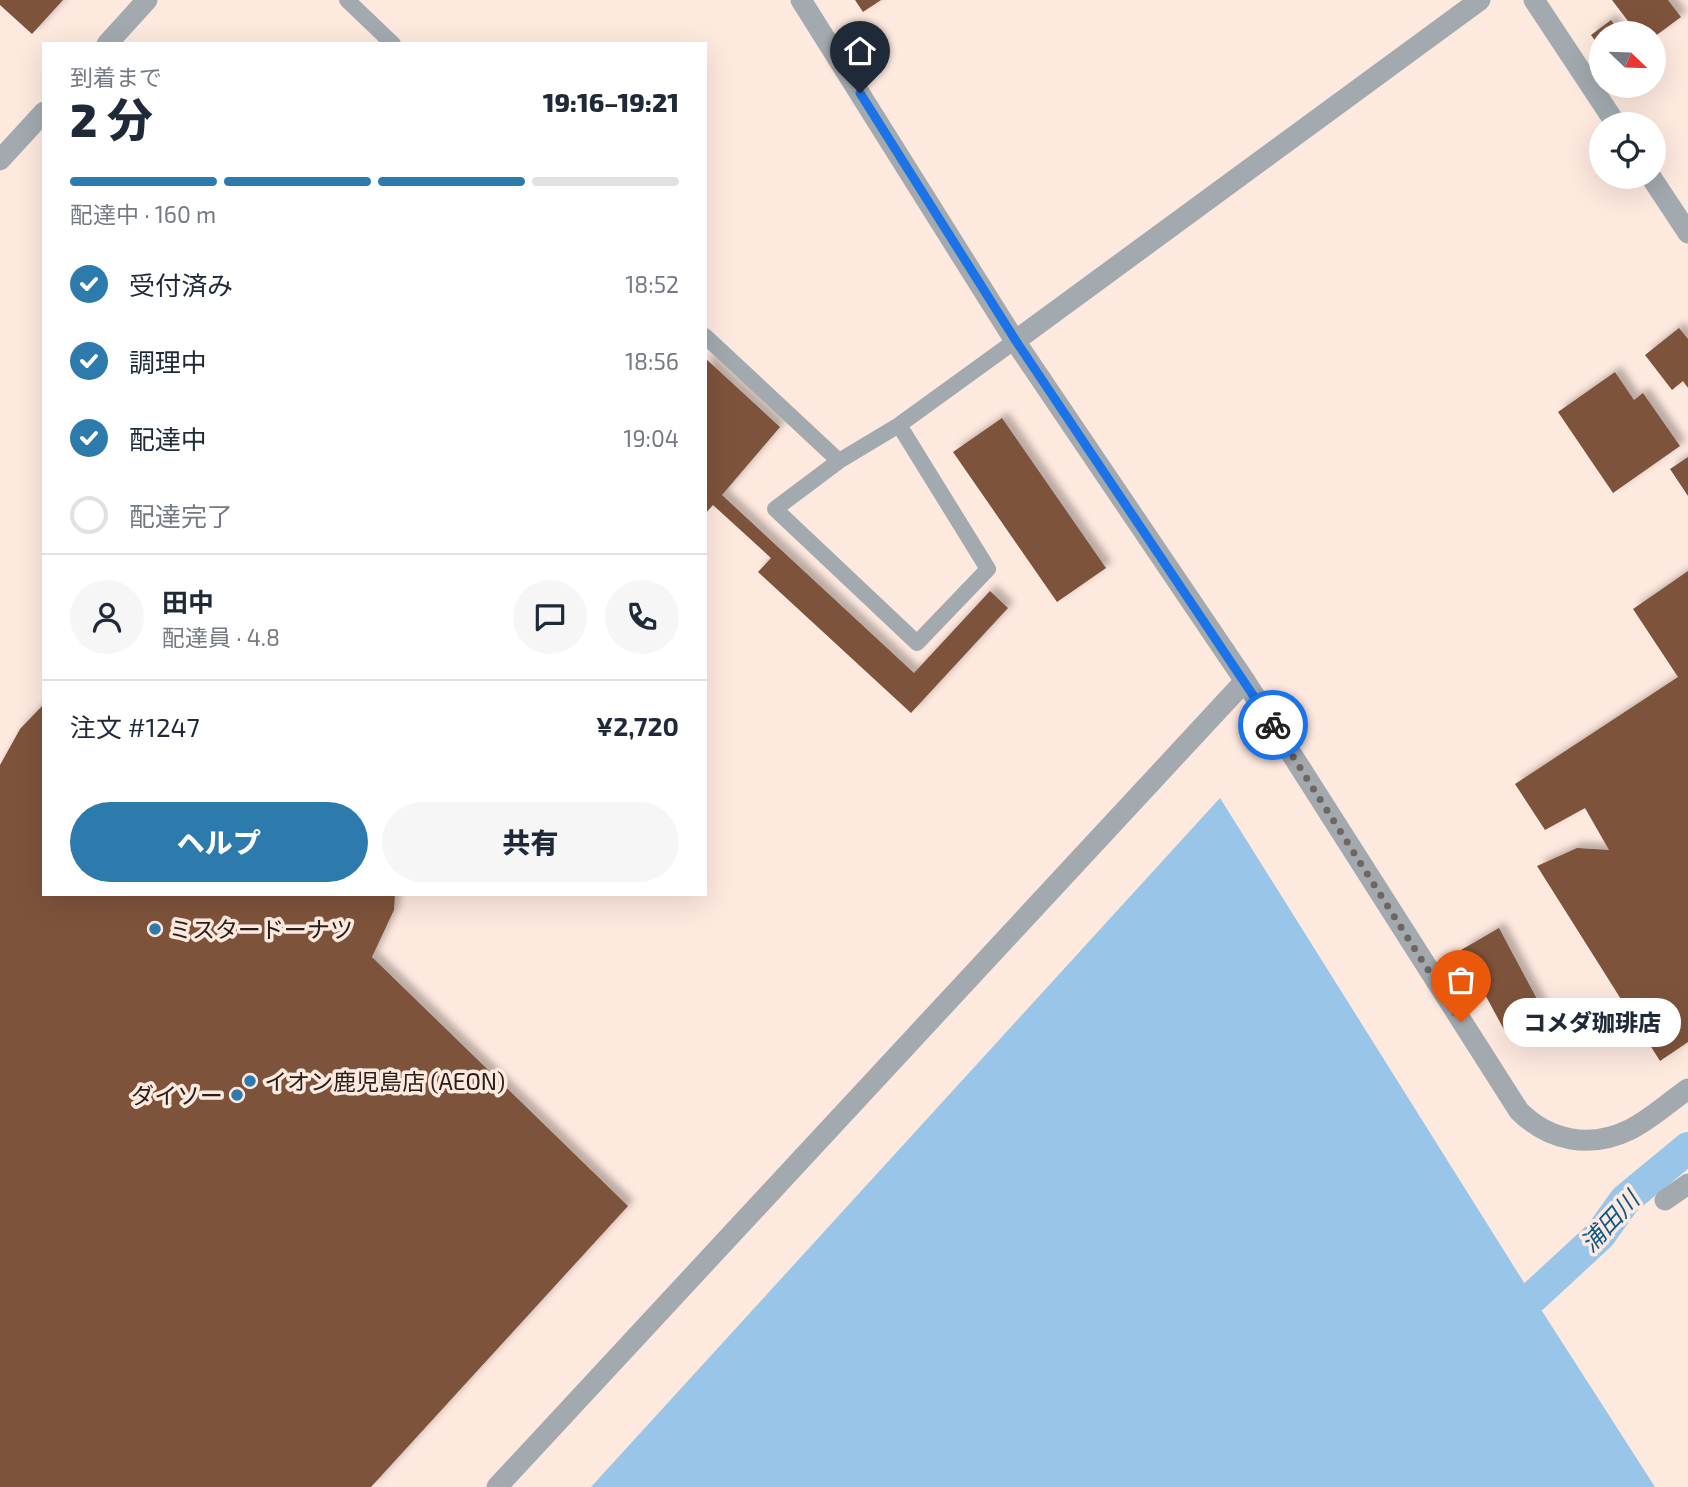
<!DOCTYPE html>
<html lang="ja">
<meta charset="utf-8">
<style>
body{margin:0;font-family:"Exo 2","Noto Sans JP",sans-serif;background:#f6f6f7;color:#1f2937;height:100vh;display:flex;flex-direction:column;font-size:26px;white-space:nowrap}
*{box-sizing:border-box;margin:0}
p{font-size:23px;color:#747a83}
.icon{flex:none;width:38px;height:38px;fill:none;stroke:currentColor;stroke-width:2;stroke-linecap:round;stroke-linejoin:round}
.map{position:relative;flex:1;overflow:hidden}
.side{position:absolute;left:42px;top:42px;width:665px;height:854px;display:flex;flex-direction:column;background:#fff;border-radius:0px;box-shadow:0 7px 28px #0002}
.side>*{flex:none}
.needle{width:46px;rotate:113deg}
.controls{position:absolute;left:1589px;top:21px;display:grid;gap:14px}
.controls a{display:grid;place-items:center;width:77px;height:77px;border-radius:50%;background:#fff;box-shadow:0 7px 28px #0002;font-size:35px}
.pin{position:absolute;display:grid;place-items:center;width:60px;height:60px;color:#fff;margin:-72px -30px;border-radius:50% 50% 50% 0;rotate:-45deg;box-shadow:0 0 7px #0007}
.pin .icon{rotate:45deg}
.courier{position:absolute;display:grid;place-items:center;width:70px;height:70px;margin:-35px;border:5px solid #1a73e8;border-radius:50%;background:#fff;color:#222;box-shadow:0 2px 9px #0007}
.bubble{position:absolute;height:49px;border-radius:24px;background:#fff;box-shadow:0 7px 28px #0002;font-size:23px;font-weight:800;line-height:49px;text-align:center}
.head em{font-style:normal;font-weight:800}
.head div{display:flex;flex-direction:column-reverse}
.head{display:flex;align-items:center;justify-content:space-between;height:119px;padding:0 28px}
h1{font-size:46px;font-weight:800;line-height:52px}
.bar{display:grid;grid-template-columns:repeat(4,1fr);gap:10px 7px;align-content:center;height:84px;padding:0 28px}
.bar i{height:9px;border-radius:5px;background:#e0e1e3}
.bar .selected{background:#2d7aad}
.bar p{grid-column:span 4}
.line{display:flex;align-items:center;gap:18px;padding:0 28px;border-top:2px solid #e0e1e3}
.line div{flex:1}
.round{display:grid;place-items:center;flex:none;width:74px;height:74px;border-radius:37px;background:#f6f6f7}
ol{padding:0 28px;list-style:none}
li{display:flex;align-items:center;gap:21px;height:77px}
li p{margin-inline-start:auto}
li .icon{padding:7px;border-radius:50%;background:#2d7aad;color:#fff;stroke-width:4}
li:last-child{color:#747a83}
li i{width:38px;height:38px;border:4px solid #e0e1e3;border-radius:50%}
.button{display:flex;gap:14px;margin-top:auto;padding:14px 28px}
.button a{flex:1;height:80px;border-radius:42px;background:#2d7aad;color:#fff;font-size:28px;font-weight:800;line-height:80px;text-align:center}
.button a+a{background:#f6f6f7;color:#1f2937}
.map>svg:first-child{display:block}
.water{fill:#98c5e8}
.lines{fill:none;stroke-linecap:round;stroke-linejoin:round}
.canal{stroke:#98c5e8;stroke-width:32}
.building{fill:#7e533b;filter:url(#shadow)}
.service{stroke:#a2a9af;stroke-width:16}
.minor{stroke:#a2a9af;stroke-width:21}
.tertiary{stroke:#a2a9af;stroke-width:21}
.done{stroke:#71655f;stroke-width:7;stroke-dasharray:0 12.6}
.route{stroke:#1a73e8;stroke-width:9}
.poi-dot{fill:#2d7aad;stroke:#fee9df;stroke-width:2.5}
.labels{text-anchor:middle;dominant-baseline:central;stroke-width:7;stroke-linejoin:round;paint-order:stroke}
.poi-label{font-size:23px;fill:#251e1a;stroke:#fee9df;text-anchor:start}
.water-label{font-size:24px;font-style:italic;fill:#0d5985;stroke:#fee9df}
</style>
<div class="map">
<svg width="1688" height="1487" viewBox="0 0 1688 1487">
<defs>
<filter id="shadow"><feDropShadow dx="6" dy="-6" stdDeviation="3.5" flood-color="#0004"/></filter>
</defs>
<rect width="100%" height="100%" fill="#fee9df"/>
<!-- water -->
<path class="water" d="M1220 798 1533 1297 1655 1487H591Z"/>
<g class="lines">
<!-- canal -->
<path class="canal" d="M1533 1297 1600 1235 1625 1200 1688 1148"/>
</g>
<!-- building -->
<path class="building" d="M0 0H63L32 34 0 5Z
M855 0H881L863 12Z
M1612 0H1668L1681 17 1654 37V33H1637Z
M1611 20 1621 33H1601V49L1591 35Z
M1679 328 1688 339V388L1683 381 1672 390 1645 355Z
M705 358 780 427 722 495 914 673 990 591 1008 608 911 713 758 572 771 558 713 505 705 514Z
M1615 372 1634 400 1643 393 1680 446 1613 493 1558 412Z
M1002 418 1106 568 1057 602 953 452Z
M1688 457V496L1670 469Z
M1688 571V1042L1660 1061 1537 866 1577 848 1609 850 1585 808 1545 830 1515 784 1678 677 1633 609Z
M44 704V894H395L394 910 372 957 628 1206 371 1487H0V765L20 729Z
M1499 928 1546 1016 1508 1037 1461 950Z"/>
<g class="lines">
<!-- service -->
<path class="service" d="M347 0 393 44
M705 336 839 461 899 425 1015 341
M839 461 775 509 917 643 988 569 899 425"/>
<!-- minor -->
<path class="minor" d="M1665 1200 1688 1184"/>
<!-- tertiary -->
<path class="tertiary" d="M801 0 1015 341 1245 681 1519 1111C1549 1141 1590 1149 1629 1130 1650 1120 1669 1102 1688 1089
M1534 0 1616 124
M107 44 147 0
M0 160 44 112
M1651 177 1688 233
M1015 341 1480 0
M497 1487 1245 681"/>
</g>
<g class="lines">
<!-- done -->
<path class="done" d="M1273 725 1461 1022"/>
<!-- route -->
<path class="route" d="M860 93 1016 341 1273 725"/>
</g>
<!-- markers -->
<g class="poi-dot">
<circle cx="155" cy="929" r="7"/>
<circle cx="250" cy="1081" r="7"/>
<circle cx="237" cy="1095" r="7"/>
</g>
<g class="labels">
<!-- poi labels -->
<g class="poi-label">
<text x="169" y="929">ミスタードーナツ</text>
<text x="264" y="1081">イオン鹿児島店 (AEON)</text>
<text x="223" y="1095" text-anchor="end">ダイソー</text>
</g>
<!-- water labels -->
<g class="water-label">
<text transform="translate(1609 1221) rotate(-47)">浦田川</text>
</g>
</g>
</svg>
<div class="controls">
<a><svg class="needle" viewBox="-14 -14 28 28"><path d="M0-13l5 13h-10z" fill="#e53935"/><path d="M0 13l5-13h-10z" fill="#747a83"/></svg></a>
<a><svg class="icon" aria-label="locate" viewBox="0 0 24 24"><circle cx="12" cy="12" r="6"/><path d="M12 2v4M12 18v4M2 12h4M18 12h4"/></svg></a>
</div>
<div class="pin" style="left:1461px;top:1022px;background:#ea580c"><svg class="icon" aria-label="bag" viewBox="0 0 24 24"><path d="M5 8h14l-1 12H6zM9 8a3 3 0 0 1 6 0"/></svg></div>
<div class="pin" style="left:860px;top:93px;background:#1f2937"><svg class="icon" aria-label="home" viewBox="0 0 24 24"><path d="M3 11l9-7 9 7M6 9v11h12V9"/></svg></div>
<div class="courier" style="left:1273px;top:725px"><svg class="icon" aria-label="bike" viewBox="0 0 24 24"><circle cx="6" cy="16" r="4"/><circle cx="18" cy="16" r="4"/><path d="M6 16l4-8h5l3 8M10 8l3 8H6M13 5h3"/></svg></div>
<div class="bubble" style="left:1503px;top:998px;width:178px">コメダ珈琲店</div>
<section class="side">
<div class="head"><div><h1>2 分</h1><p>到着まで</p></div><em>19:16–19:21</em></div>
<div class="bar"><i class="selected"></i><i class="selected"></i><i class="selected"></i><i></i><p>配達中 · 160 m</p></div>
<ol>
<li><svg class="icon" aria-label="check" viewBox="0 0 24 24"><path d="M5 12l5 5 9-10"/></svg>受付済み<p>18:52</p></li>
<li><svg class="icon" aria-label="check" viewBox="0 0 24 24"><path d="M5 12l5 5 9-10"/></svg>調理中<p>18:56</p></li>
<li><svg class="icon" aria-label="check" viewBox="0 0 24 24"><path d="M5 12l5 5 9-10"/></svg>配達中<p>19:04</p></li>
<li><i></i>配達完了</li>
</ol>
<div class="line" style="height:126px"><a class="round"><svg class="icon" aria-label="person" viewBox="0 0 24 24"><circle cx="12" cy="8" r="4"/><path d="M4 21q1-7 8-7t8 7"/></svg></a><div><b>田中</b><p>配達員 · 4.8</p></div><a class="round"><svg class="icon" aria-label="chat" viewBox="0 0 24 24"><path d="M4 5h16v11H9l-5 4z"/></svg></a><a class="round"><svg class="icon" aria-label="phone" viewBox="0 0 24 24"><path d="M5 4h4l2 5-3 2q2 4 5 5l2-3 5 2v4C11 20 4 13 5 4z"/></svg></a></div>
<div class="line" style="height:91px"><div>注文 #1247</div><b>¥2,720</b></div>
<div class="button"><a>ヘルプ</a><a>共有</a></div>
</section>
</div>
